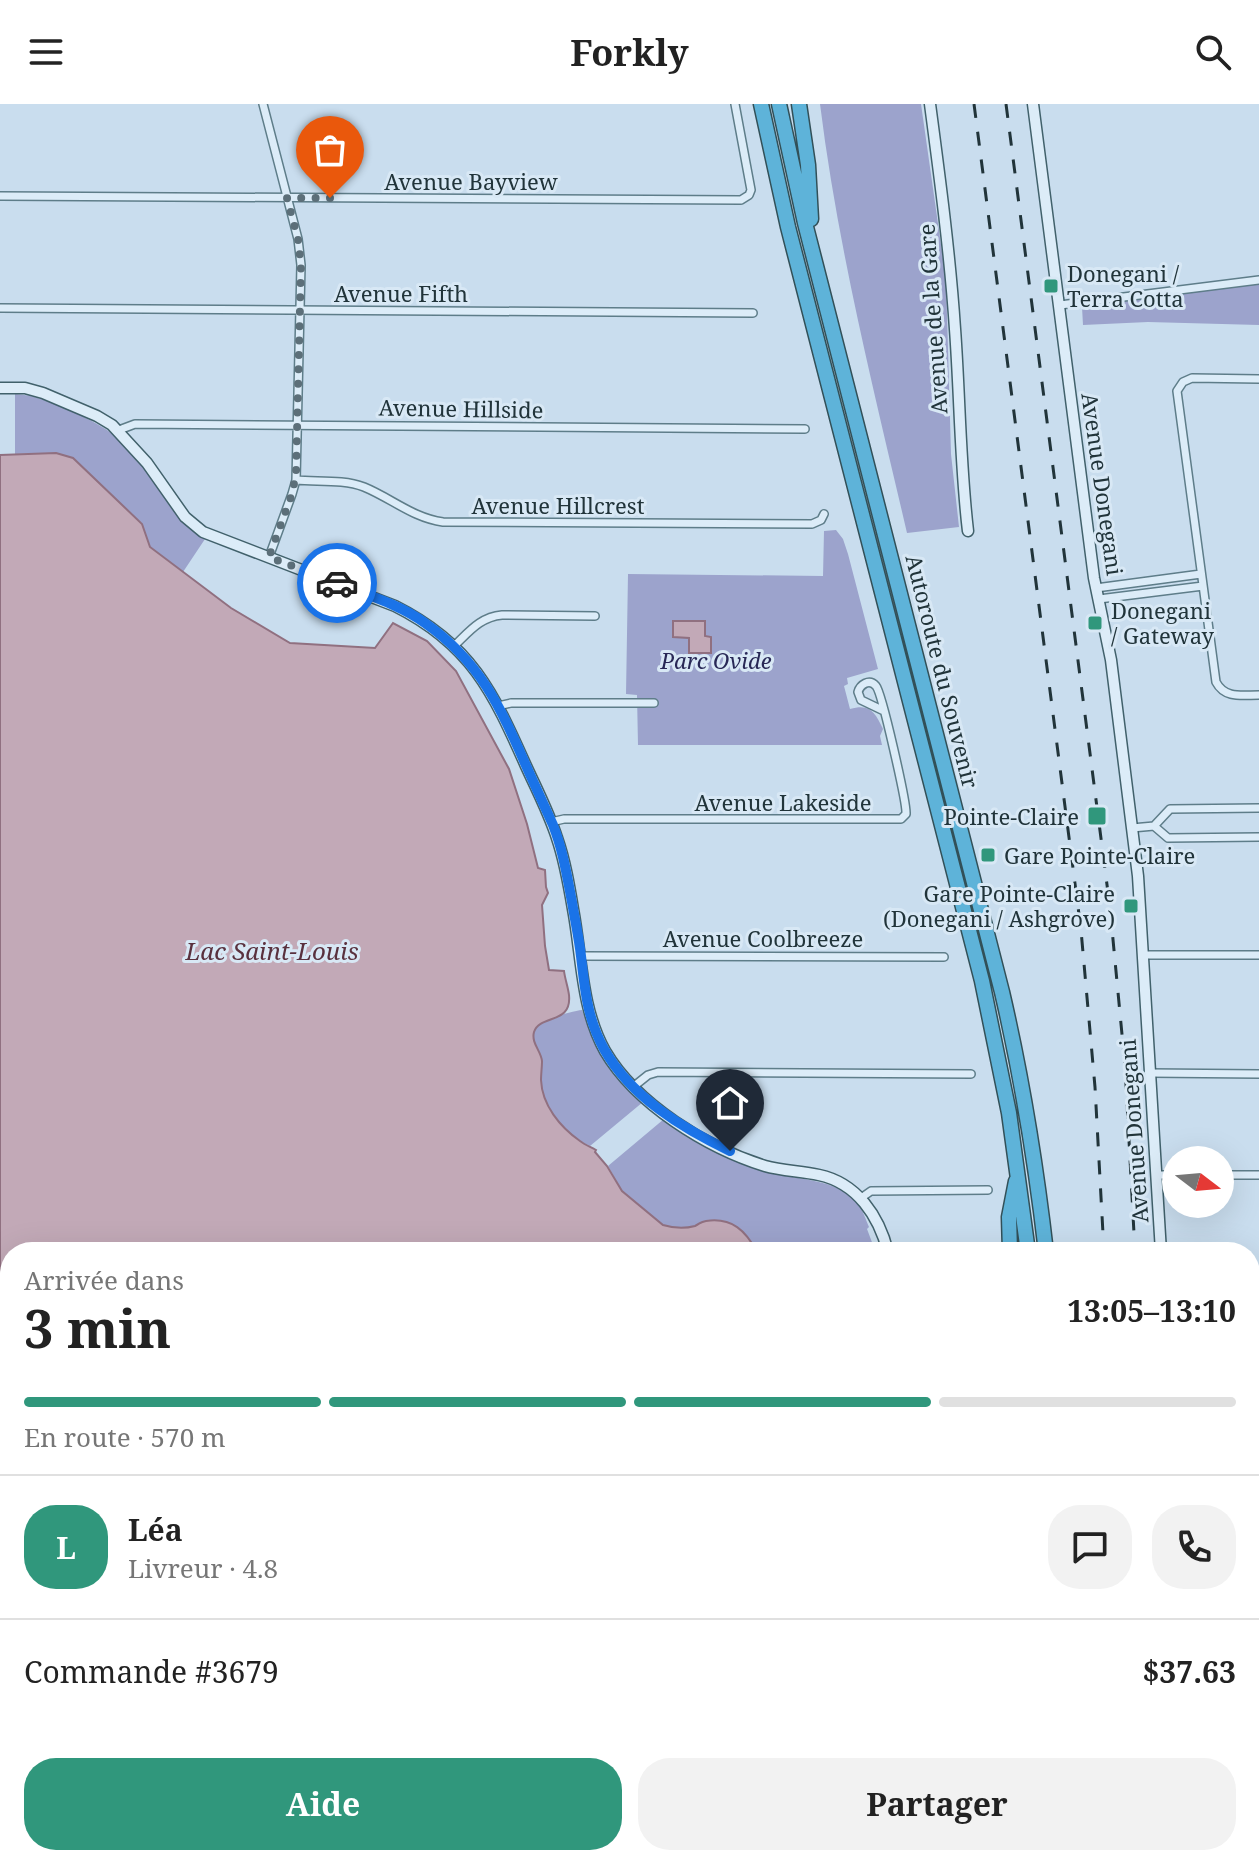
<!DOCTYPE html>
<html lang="fr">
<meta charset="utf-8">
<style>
body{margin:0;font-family:"Noto Serif",serif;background:#f2f2f2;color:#222;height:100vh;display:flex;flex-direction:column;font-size:30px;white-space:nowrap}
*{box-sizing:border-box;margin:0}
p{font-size:26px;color:#767676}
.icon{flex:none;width:44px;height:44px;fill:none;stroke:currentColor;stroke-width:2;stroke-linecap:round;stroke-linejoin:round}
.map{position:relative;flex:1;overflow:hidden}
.side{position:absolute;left:0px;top:1138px;width:1260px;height:624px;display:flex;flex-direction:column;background:#fff;border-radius:32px 32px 0 0;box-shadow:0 8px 32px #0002}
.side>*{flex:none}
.needle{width:52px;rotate:106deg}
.controls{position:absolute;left:1162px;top:1042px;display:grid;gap:16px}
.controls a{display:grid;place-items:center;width:72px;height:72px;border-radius:50%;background:#fff;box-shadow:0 8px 32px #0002;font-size:40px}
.pin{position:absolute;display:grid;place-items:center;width:68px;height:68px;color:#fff;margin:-82px -34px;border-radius:50% 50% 50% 0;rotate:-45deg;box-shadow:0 0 8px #0007}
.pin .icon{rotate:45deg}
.courier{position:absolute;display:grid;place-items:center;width:80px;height:80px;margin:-40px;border:6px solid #1a73e8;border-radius:50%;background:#fff;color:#222;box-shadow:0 2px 10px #0007}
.headline em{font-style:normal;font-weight:700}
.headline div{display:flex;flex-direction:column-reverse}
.headline{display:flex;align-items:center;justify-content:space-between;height:136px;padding:0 24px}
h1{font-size:52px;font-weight:700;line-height:60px}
.bar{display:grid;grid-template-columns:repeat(4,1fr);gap:12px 8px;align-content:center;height:96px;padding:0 24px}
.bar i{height:10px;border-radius:6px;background:#e0e0e0}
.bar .active{background:#30977c}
.bar p{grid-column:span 4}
.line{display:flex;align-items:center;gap:20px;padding:0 24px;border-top:2px solid #e0e0e0}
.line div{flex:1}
.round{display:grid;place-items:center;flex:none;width:84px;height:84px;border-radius:32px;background:#f2f2f2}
.action{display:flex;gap:16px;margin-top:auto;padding:16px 24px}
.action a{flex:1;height:92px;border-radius:32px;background:#30977c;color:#fff;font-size:32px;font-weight:700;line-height:92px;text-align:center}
.action a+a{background:#f2f2f2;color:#222}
header{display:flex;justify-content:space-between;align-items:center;height:104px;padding:0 24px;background:#fff;font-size:36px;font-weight:700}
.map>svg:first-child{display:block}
.green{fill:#9ca3cc}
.water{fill:#c2a9b7;stroke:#907080;stroke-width:2}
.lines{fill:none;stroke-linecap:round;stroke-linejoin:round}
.street-casing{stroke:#5e7d89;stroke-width:10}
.secondary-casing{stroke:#41616b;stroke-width:13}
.highway-casing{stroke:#325058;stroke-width:17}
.street{stroke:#dcecf8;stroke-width:7}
.secondary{stroke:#dcecf8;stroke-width:10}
.highway{stroke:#5eb3d9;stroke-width:14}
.rail{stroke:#21343a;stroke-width:3;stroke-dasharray:14 14;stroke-linecap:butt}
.done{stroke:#5c6f79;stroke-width:8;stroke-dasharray:0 14.4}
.route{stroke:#1a73e8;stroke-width:10}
.poi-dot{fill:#30977c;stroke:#d8e8f5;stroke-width:3}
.labels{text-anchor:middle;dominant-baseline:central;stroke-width:6;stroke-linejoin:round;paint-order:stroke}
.street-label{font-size:22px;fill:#21343a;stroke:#d8e8f5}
.poi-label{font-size:22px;fill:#21343a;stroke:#d8e8f5;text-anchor:start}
.park-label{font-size:22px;font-style:italic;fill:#282856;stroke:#d8e8f5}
.water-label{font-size:24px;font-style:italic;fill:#59313e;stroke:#d8e8f5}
</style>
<header><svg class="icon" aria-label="menu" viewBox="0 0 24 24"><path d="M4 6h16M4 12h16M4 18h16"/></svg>Forkly<svg class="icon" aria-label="search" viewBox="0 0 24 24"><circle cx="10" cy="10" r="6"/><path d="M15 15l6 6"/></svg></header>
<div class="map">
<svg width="1259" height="1762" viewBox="0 0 1259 1762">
<rect width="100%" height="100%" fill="#c9ddee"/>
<!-- green -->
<path class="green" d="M820 0H921L946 176 951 350 959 423 907 429C874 287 838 145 820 0Z
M1259 178V221L1148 218 1083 221 1082 203Z
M15 290C35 291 50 298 68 306 101 320 125 334 146 365 166 394 174 416 205 435L183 468 150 443 142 419 56 349 15 350Z
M836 426 843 435 848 450 878 565 847 574 848 580 844 582 850 605C870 599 875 608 883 625L880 632 882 641H638L637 591 626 590 628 470 823 472 824 427Z
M582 906C598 946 608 969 643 998L590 1042C565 1031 542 1004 541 976 541 970 542 963 542 957 541 946 527 935 537 923 543 915 572 907 582 906Z
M664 1015C693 1036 723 1053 756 1065 786 1077 837 1071 859 1101 863 1107 866 1116 869 1123L867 1125 873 1141H877L879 1148H757C746 1127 731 1113 706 1117 700 1118 701 1120 695 1122 684 1125 673 1124 663 1121L622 1087 608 1062Z
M1250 1680H1259V1762H1160L1161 1752H1250Z"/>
<!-- water -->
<path class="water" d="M56 349 73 354 142 420 150 443 231 504 290 539 375 544 393 519 427 537 456 567 509 665 527 720 538 764 545 766 546 783 548 789 542 801 545 842 549 866 564 867C565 875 568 883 569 891 572 921 540 910 534 928 531 939 541 947 542 957 542 963 541 970 541 976 542 1001 560 1023 580 1037 585 1041 591 1043 596 1046L595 1048 607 1062 622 1087 663 1121C673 1124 684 1125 695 1122 701 1119 700 1118 706 1117 732 1113 746 1127 757 1148H10V1752H920L919 1762H0V351Z
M673 517H705V532L711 533V549H689V534L673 533Z"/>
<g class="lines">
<!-- street casing -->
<g class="street-casing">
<path id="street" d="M263 0 298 135 301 161 296 376 292 390 269 453
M0 92 741 96 749 91 751 86 735 0
M1060 201 1259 176
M0 204 753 209
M1259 275 1192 274 1183 278 1177 287 1216 578C1225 595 1242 591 1259 591
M119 326 135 320 805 325
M296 376C318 378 343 375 364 383 391 394 413 414 443 418L812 420 821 416 824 410
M1096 484 1201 470
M1099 495 1203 482
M454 542C469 528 480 513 502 511L595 512
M498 602 511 599H654
M1259 704 1170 705 1154 722 1168 734 1259 733
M551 718 564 715H901L906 710C907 700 882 589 876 582 869 574 860 581 858 588L861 596 884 607
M1132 724 1154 722
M1142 851H1259
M581 852 944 853
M1150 969 1259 970
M633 983 648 971 658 968 971 970
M1157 1071H1176
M1220 1071H1259
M861 1094 871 1087 988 1086
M1250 1175H1259
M1250 1278H1259
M1250 1387H1259
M1250 1558H1259"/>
</g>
<!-- secondary casing -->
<g class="secondary-casing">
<path id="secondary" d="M930 0C940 75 950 150 955 225 960 293 960 360 968 427
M1033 0 1094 474 1111 556 1138 772 1161 1148
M0 284H25L43 289 97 312 112 321 147 359 185 413 203 428 395 502C471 540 493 588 526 662 537 686 549 709 557 734 565 757 569 781 573 805 582 853 581 904 605 947 636 1000 707 1044 765 1062 782 1067 801 1067 819 1071 857 1079 879 1112 888 1148
M936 1762 939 1752
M1154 1762 1155 1752"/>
</g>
<!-- highway casing -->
<g class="highway-casing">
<path id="highway" d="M761 0 788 123 982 877 1009 1009 1028 1148
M779 0 805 119 1002 888C1022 974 1036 1061 1046 1148
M799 0 808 61 811 115
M1010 1148 1009 1113 1016 1077
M1019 1762 1020 1752
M1039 1762 1040 1752"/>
</g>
<!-- street -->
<use href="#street" class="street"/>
<!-- secondary -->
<use href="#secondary" class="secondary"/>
<!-- highway -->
<use href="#highway" class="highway"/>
<!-- rail -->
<path class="rail" d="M974 0 1081 826 1095 983 1104 1148
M1006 0 1110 804 1125 962 1135 1148
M1083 1762 1084 1752
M1115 1762 1116 1752"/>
</g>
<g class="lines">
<!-- done -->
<path class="done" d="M330 94H287L298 135 301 161 296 370 292 390 269 453 337 479"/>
<!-- route -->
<path class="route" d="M337 479C367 491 399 500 425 519 482 559 501 605 528 666 536 684 545 703 553 721 563 746 567 772 572 798 575 816 579 834 581 852 585 886 587 914 604 945 631 993 682 1024 730 1047"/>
</g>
<!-- markers -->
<g class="poi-dot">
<rect x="1043" y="174" width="16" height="16" rx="4"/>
<rect x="1087" y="511" width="16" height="16" rx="4"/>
<rect x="1087" y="702" width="20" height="20" rx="4"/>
<rect x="980" y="743" width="16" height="16" rx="4"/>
<rect x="1123" y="794" width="16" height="16" rx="4"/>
</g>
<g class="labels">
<!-- street labels -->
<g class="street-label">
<text x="471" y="77">Avenue Bayview</text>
<text x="401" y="189">Avenue Fifth</text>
<text transform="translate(932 215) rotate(-94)">Avenue de la Gare</text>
<text transform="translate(461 304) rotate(1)">Avenue Hillside</text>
<text transform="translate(1103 380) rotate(82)">Avenue Donegani</text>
<text x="558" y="401">Avenue Hillcrest</text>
<text transform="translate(943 567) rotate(76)">Autoroute du Souvenir</text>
<text x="783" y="698">Avenue Lakeside</text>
<text x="763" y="834">Avenue Coolbreeze</text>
<text transform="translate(1133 1027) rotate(-94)">Avenue Donegani</text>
</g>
<!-- poi labels -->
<g class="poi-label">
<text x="1067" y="169">Donegani /<tspan x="1067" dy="25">Terra Cotta</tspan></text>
<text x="1111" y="506">Donegani<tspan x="1111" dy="25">/ Gateway</tspan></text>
<text x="1079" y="712" text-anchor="end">Pointe-Claire</text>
<text x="1004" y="751">Gare Pointe-Claire</text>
<text x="1115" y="789" text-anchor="end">Gare Pointe-Claire<tspan x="1115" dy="25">(Donegani / Ashgrove)</tspan></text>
</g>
<!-- park labels -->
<g class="park-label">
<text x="716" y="556">Parc Ovide</text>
</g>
<!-- water labels -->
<g class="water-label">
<text x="272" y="846">Lac Saint-Louis</text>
</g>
</g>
</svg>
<div class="controls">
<a><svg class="needle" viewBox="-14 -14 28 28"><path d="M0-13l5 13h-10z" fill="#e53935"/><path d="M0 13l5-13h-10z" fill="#767676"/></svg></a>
</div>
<div class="pin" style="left:330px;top:94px;background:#ea580c"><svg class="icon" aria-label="bag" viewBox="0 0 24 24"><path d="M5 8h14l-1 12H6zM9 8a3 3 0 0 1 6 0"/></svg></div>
<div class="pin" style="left:730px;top:1047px;background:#1f2937"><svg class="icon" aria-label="home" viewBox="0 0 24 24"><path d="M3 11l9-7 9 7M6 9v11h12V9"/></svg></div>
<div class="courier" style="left:337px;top:479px"><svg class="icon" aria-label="car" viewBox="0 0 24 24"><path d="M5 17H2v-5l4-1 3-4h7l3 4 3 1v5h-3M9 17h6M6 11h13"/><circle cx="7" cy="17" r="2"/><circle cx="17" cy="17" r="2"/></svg></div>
<section class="side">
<div class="headline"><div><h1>3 min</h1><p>Arrivée dans</p></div><em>13:05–13:10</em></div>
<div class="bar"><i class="active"></i><i class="active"></i><i class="active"></i><i></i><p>En route · 570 m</p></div>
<div class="line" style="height:144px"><b class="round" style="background:#30977c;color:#fff">L</b><div><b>Léa</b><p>Livreur · 4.8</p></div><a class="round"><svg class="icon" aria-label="chat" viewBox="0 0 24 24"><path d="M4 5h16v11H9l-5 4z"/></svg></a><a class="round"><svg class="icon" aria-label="phone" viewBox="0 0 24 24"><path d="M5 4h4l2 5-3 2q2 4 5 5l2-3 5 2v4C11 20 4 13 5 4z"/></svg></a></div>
<div class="line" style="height:104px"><div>Commande #3679</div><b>$37.63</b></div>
<div class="action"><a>Aide</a><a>Partager</a></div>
</section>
</div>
